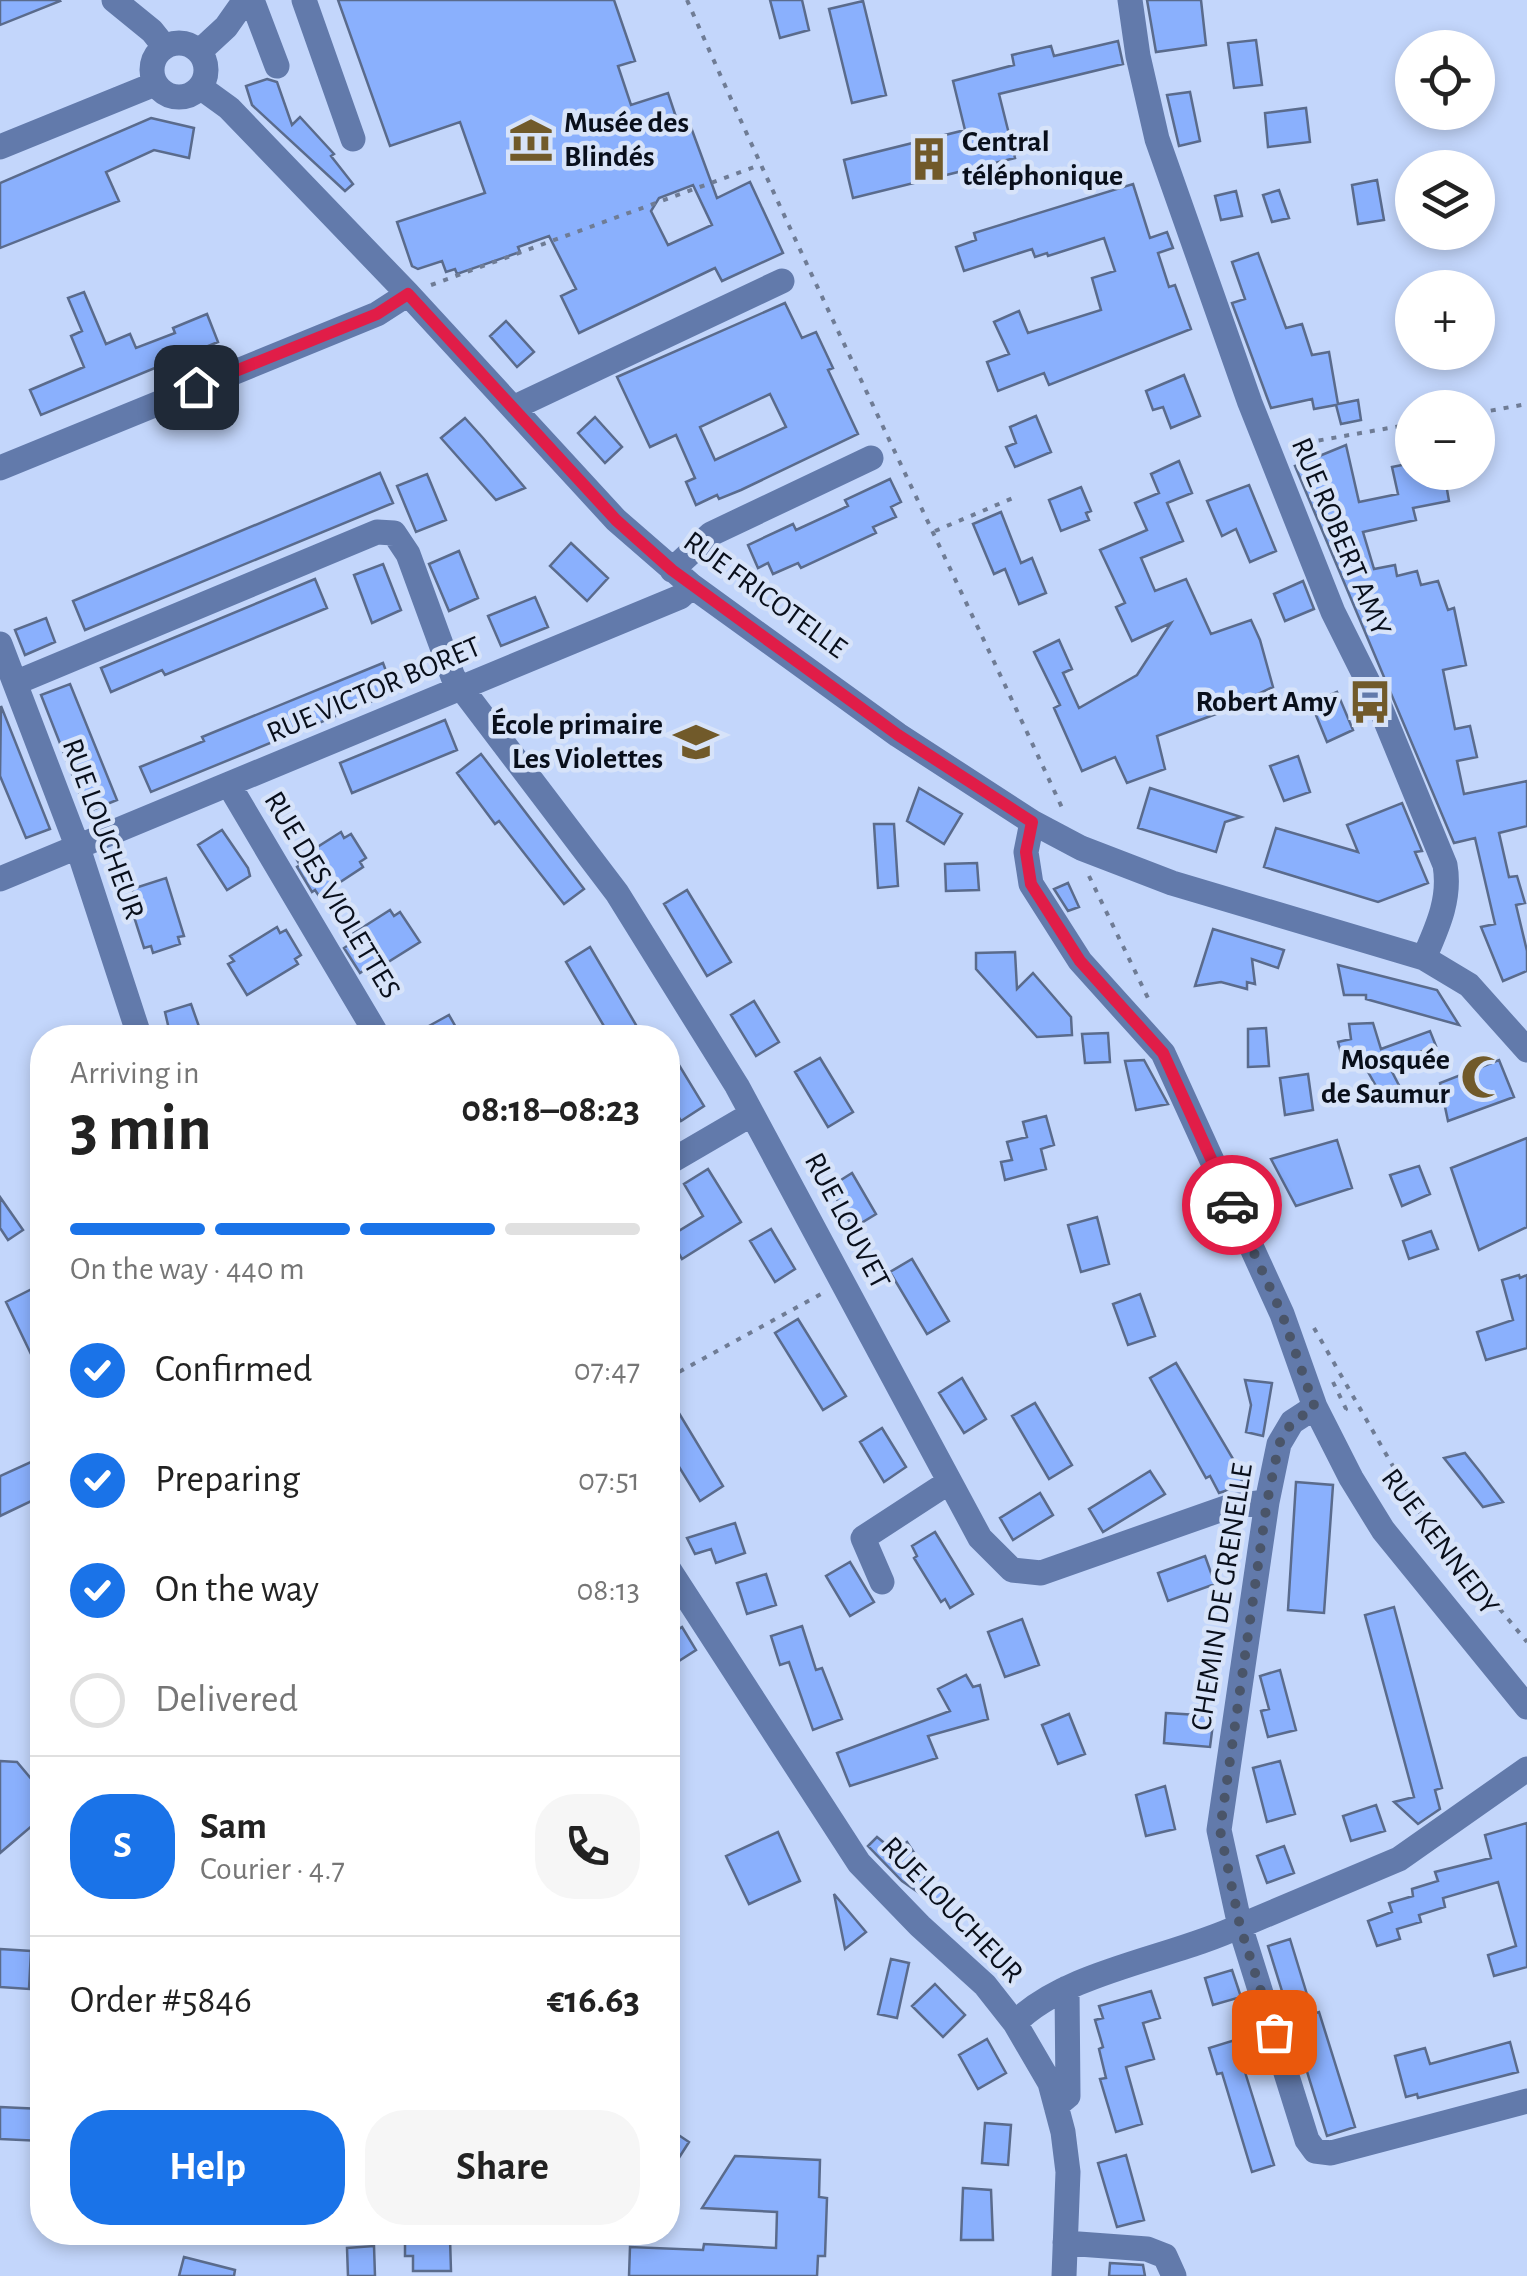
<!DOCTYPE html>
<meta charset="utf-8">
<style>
body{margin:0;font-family:"Alegreya Sans",sans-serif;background:#f6f6f6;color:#222;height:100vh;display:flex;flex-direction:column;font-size:38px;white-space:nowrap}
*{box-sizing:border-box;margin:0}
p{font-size:32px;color:#767676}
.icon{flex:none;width:55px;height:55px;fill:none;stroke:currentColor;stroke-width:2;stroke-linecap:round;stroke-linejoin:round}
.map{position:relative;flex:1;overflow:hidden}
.side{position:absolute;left:30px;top:1025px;width:650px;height:1220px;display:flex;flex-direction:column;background:#fff;border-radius:40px;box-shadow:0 5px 15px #0003}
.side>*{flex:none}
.buttons{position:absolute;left:1395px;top:30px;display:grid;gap:20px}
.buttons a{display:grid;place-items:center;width:100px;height:100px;border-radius:50%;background:#fff;box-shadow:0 5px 15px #0003;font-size:50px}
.pin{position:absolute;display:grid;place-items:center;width:85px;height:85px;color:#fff;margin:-42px;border-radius:20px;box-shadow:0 5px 15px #0006}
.courier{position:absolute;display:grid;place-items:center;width:100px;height:100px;margin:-50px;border:8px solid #e11d48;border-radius:50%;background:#fff;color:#222;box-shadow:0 2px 12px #0007}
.summary em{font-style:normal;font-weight:700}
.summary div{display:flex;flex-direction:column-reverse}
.summary{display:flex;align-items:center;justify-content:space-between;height:170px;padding:0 40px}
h1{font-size:65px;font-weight:700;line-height:75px}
.bar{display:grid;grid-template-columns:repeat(4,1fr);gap:15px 10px;align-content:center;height:120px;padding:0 40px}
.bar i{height:12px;border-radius:8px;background:#e0e0e0}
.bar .selected{background:#1a73e8}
.bar p{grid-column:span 4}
.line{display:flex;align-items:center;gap:25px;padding:0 40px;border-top:2px solid #e0e0e0}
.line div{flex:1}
.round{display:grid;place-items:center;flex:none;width:105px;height:105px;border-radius:40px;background:#f6f6f6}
ol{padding:0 40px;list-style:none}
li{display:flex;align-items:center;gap:30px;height:110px}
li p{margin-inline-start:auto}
li .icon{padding:10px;border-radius:50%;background:#1a73e8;color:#fff;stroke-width:4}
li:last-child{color:#767676}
li i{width:55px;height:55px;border:5px solid #e0e0e0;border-radius:50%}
.primary-button{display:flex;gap:20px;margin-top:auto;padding:20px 40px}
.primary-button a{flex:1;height:115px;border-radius:40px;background:#1a73e8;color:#fff;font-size:40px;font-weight:700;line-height:115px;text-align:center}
.primary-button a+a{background:#f6f6f6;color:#222}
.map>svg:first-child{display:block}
.building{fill:#8ab0fd;stroke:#5a6b8c;stroke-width:2.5;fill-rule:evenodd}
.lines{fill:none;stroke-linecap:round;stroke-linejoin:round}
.path{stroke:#6f7c95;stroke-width:4;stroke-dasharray:5 8;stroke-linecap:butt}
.minor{stroke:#627aab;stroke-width:25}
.done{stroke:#4a5569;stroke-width:10;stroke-dasharray:0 18}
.route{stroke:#e11d48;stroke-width:12}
.labels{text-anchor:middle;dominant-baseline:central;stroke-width:9;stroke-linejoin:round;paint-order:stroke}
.poi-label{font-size:30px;font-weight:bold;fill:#090f1b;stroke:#d7e3f9;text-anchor:end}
.street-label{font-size:30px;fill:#090f1b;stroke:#d7e3f9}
</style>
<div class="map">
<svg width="1527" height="2276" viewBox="0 0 1527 2276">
<rect width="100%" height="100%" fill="#c3d6fb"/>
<!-- building -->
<path class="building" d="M0 0H59L60 1 0 25Z
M338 0H614L635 61 618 66 631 105 668 93 679 126 689 122 717 198 750 182 783 253 722 281 715 268 579 333 561 296 576 289 549 236 518 247 520 252 457 274 455 269 446 272 442 261 418 269 412 266 397 222 485 193 460 122 390 146ZM693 185 712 225 668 245 651 211 659 198Z
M770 0H802L809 30 780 38Z
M1147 0H1201L1206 45 1156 52Z
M863 1 886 95 852 103 829 9Z
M1256 40 1262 85 1234 88 1228 43Z
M1118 41 1123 64 999 94 1015 158 853 198 844 160 965 130 953 81 1014 65 1012 55 1051 46 1054 56Z
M267 79 277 82 292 125 300 117 334 154 331 156 353 184 345 191 252 105 246 86Z
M1190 92 1200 141 1179 146 1167 95Z
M1306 108 1310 142 1268 147 1265 113Z
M151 118 194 128 189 158 154 150 106 172 119 201 0 248V183Z
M1377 180 1384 220 1358 224 1352 185Z
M1133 184 1150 238 1167 232 1173 248 1158 253 1169 287 1175 285 1191 329 1049 385 1044 373 998 391 987 362 1009 354 994 322 1019 311 1028 333 1101 310 1092 278 1115 271 1104 238 1048 256 1047 253 1035 257 1032 249 964 271 956 247 976 240 974 233Z
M1279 190 1289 218 1272 222 1263 195Z
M1236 191 1242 216 1221 220 1215 196Z
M1258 253 1286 328 1302 324 1312 355 1329 352 1338 404 1358 400 1361 420 1341 424 1336 405 1314 409 1312 399 1271 408 1232 303 1245 299 1232 262Z
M84 292 106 344 130 334 136 348 175 333 173 328 207 314 218 342 41 415 30 390 84 367 71 336 82 331 68 298Z
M785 303 802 338 816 332 833 368 828 370 858 434 741 490 719 499 717 495 696 505 686 482 695 478 676 435 650 447 617 377ZM770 394 786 427 715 460 700 427Z
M506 321 534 352 517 367 490 336Z
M1184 375 1200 416 1171 428 1163 407 1153 410 1146 391Z
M1036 416 1051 452 1015 467 1006 447 1016 443 1010 427Z
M595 417 622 447 605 463 578 433Z
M465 418 483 438 525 488 496 500 441 438Z
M1346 445 1359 502 1398 494 1392 467 1412 463V472H1444L1449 501 1413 508 1416 520 1363 532 1374 569 1395 565 1397 576 1417 571 1421 585 1438 581 1448 610 1454 608 1466 665 1443 670 1455 729 1470 726 1477 757 1457 761 1464 794 1527 781V826L1499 833 1509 877 1517 876 1525 903 1516 905 1527 951V971L1503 981 1481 927 1495 924 1475 838 1454 843 1295 466Z
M1179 461 1192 493 1167 503 1183 541 1141 558 1155 591 1186 579 1211 634 1251 620 1260 640 1273 687 1216 714 1157 736 1165 769 1127 783 1115 757 1082 771 1054 708 1060 705 1034 652 1059 640 1072 669 1063 673 1079 708 1137 675 1171 623 1132 641 1116 607 1125 603 1100 550 1147 530 1135 503 1159 493 1151 474Z
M380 473 393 503 85 630 73 601Z
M427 474 446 520 416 532 397 486Z
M890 479 901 502 891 507 896 517 873 527 876 533 801 568 798 563 773 574 768 563 758 568 748 545 793 524 796 530 848 506 845 500Z
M1249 485 1276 551 1250 562 1236 529 1222 536 1207 501Z
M1081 487 1091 511 1086 513 1089 520 1061 531 1049 500Z
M1001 512 1021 563 1032 558 1046 593 1019 604 1005 569 994 574 973 524Z
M571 543 608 578 587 601 550 566Z
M459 551 478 598 449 611 429 564Z
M383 564 401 610 372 623 354 575Z
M315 579 327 608 165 675 162 670 111 692 101 668Z
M1303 581 1314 609 1285 621 1274 594Z
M535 597 548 627 501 646 488 616Z
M46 618 55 642 25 655 15 630Z
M383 663 394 692 151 792 140 767 204 741 202 737Z
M70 684 117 800 87 812 41 695Z
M1337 692 1353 730 1327 742 1311 703Z
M1 706 50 829 26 838 0 776Z
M445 720 457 750 352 793 340 763Z
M481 754 584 889 564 904 499 821 495 824 457 773Z
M1298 756 1310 792 1284 801 1270 766Z
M919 788 962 814 944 844 907 821Z
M1150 788 1241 817 1225 822 1216 852 1138 828Z
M1402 803 1422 851 1415 852 1428 883 1378 902 1264 867 1276 828 1358 852 1347 825Z
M874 824H894L898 886 878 888Z
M222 830 248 868 250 876 227 890 198 845Z
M341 832 344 838 351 834 366 858 360 862 363 867 319 896 315 890 312 892 297 867 300 865 297 860Z
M977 863 979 890 946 891 945 864Z
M166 878 184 936 178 937 180 944 153 953 151 946 144 948 128 898 135 895 132 889Z
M1068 883 1079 907 1068 911 1054 889Z
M687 890 731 962 707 976 664 904Z
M390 910 394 916 400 912 420 942 369 974 366 969 360 973 344 948 350 944 346 938Z
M277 927 280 933 286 930 301 955 295 959 298 964 247 995 228 964 234 961 230 956Z
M1213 929 1284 950 1278 968 1252 959 1255 984 1247 982V989L1221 982 1195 986Z
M590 947 639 1030 627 1038H611L566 962Z
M1015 952 1017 989 1033 973 1071 1017 1072 1035 1037 1037 976 969V953Z
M1338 965 1437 990 1459 1025 1366 999V995H1344Z
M754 1001 779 1042 756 1056 731 1015Z
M191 1004 203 1038H171L165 1012Z
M449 1015 462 1038H407Z
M1373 1023 1381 1049 1430 1031 1436 1046 1388 1064 1405 1097 1384 1100 1364 1065 1347 1067 1346 1059 1343 1060 1338 1042 1351 1039 1349 1024Z
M1266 1028 1269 1066 1248 1067V1029Z
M1108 1033 1110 1062 1085 1063 1082 1034Z
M668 1047 704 1106 681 1121 668 1100Z
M820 1058 853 1112 828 1127 795 1072Z
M1144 1060 1168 1104 1136 1110 1125 1061Z
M1499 1060 1514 1097 1448 1121 1440 1083Z
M1308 1074 1313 1110 1285 1115 1280 1078Z
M1046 1116 1054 1145 1041 1149 1046 1169 1005 1180 1001 1162 1012 1160 1007 1142 1027 1137 1023 1122Z
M1527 1138V1227L1479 1250 1451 1168Z
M1337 1140 1352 1188 1296 1206 1271 1159Z
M1419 1166 1430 1194 1402 1206 1390 1175Z
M708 1169 741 1222 682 1259 669 1237 703 1216 684 1184Z
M852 1173 876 1214 853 1228 830 1187Z
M0 1197 23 1230 8 1240 0 1228Z
M1097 1217 1109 1264 1081 1272 1068 1225Z
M771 1229 795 1269 775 1282 750 1241Z
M1431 1231 1438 1249 1409 1259 1403 1241Z
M912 1259 949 1321 927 1334 890 1272Z
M1519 1275 1520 1278 1527 1275V1348L1486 1360 1477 1332 1513 1320 1502 1280Z
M36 1287 42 1300V1377L6 1302Z
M1140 1294 1155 1336 1128 1345 1113 1304Z
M798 1319 846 1396 823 1410 775 1333Z
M1176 1363 1245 1479 1225 1491 1219 1493 1210 1476 1206 1478 1150 1378Z
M962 1378 986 1419 964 1433 939 1393Z
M1245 1380 1272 1383 1263 1436 1246 1432 1251 1405Z
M668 1395 723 1486 700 1501 668 1449Z
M1035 1403 1072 1465 1049 1479 1012 1416Z
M882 1428 906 1467 884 1482 860 1442Z
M1465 1453 1481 1473 1503 1502 1483 1507 1444 1458Z
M42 1457V1496L0 1516V1476Z
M1150 1471 1165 1494 1103 1532 1089 1509Z
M1296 1482 1333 1485 1324 1613 1288 1610Z
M1040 1493 1053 1515 1013 1540 1000 1518Z
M735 1523 745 1553 716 1563 711 1549 695 1554 687 1538Z
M935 1532 973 1594 950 1608 945 1599 941 1602 914 1558 917 1556 912 1546Z
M1205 1556 1215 1584 1168 1601 1158 1573Z
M850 1562 874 1602 850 1616 826 1576Z
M766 1574 776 1605 747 1614 737 1583Z
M1394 1607 1442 1788 1435 1790 1440 1809 1418 1824 1394 1802 1414 1797 1365 1615Z
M1022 1619 1039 1665 1005 1677 988 1632Z
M802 1626 816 1670 822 1668 842 1719 813 1730 789 1662 780 1665 771 1636Z
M682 1627 696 1650 668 1668V1636Z
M1280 1670 1296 1730 1268 1737 1261 1711 1269 1709 1260 1676Z
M966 1675 973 1687 980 1685 988 1719 928 1736 937 1758 850 1786 837 1753 950 1711 938 1689Z
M1166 1713 1214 1716 1210 1747 1164 1743Z
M1069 1714 1085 1754 1058 1764 1042 1725Z
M0 1761 17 1762 33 1781 34 1791 33 1825 0 1853Z
M1280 1761 1295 1814 1267 1822 1253 1768Z
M1165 1786 1175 1829 1146 1836 1136 1795Z
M1376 1805 1385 1831 1351 1841 1343 1816Z
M1527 1823V1967L1494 1976 1488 1955 1516 1946 1498 1882 1443 1898 1445 1907 1419 1915 1421 1922 1397 1929 1400 1939 1377 1946 1368 1921 1392 1912 1389 1903 1413 1896 1412 1889 1438 1881 1435 1872 1491 1858 1485 1835Z
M778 1832 800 1881 749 1904 726 1856Z
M877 1837 893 1850 907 1842 924 1868 917 1871 946 1896 938 1906 902 1881 868 1846Z
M1284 1846 1294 1873 1267 1883 1257 1856Z
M834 1894 866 1932 845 1949Z
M1290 1939 1313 2014 1319 2012 1355 2127 1327 2136 1268 1946Z
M0 1949 31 1951 29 1989 0 1987Z
M891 1959 909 1963 897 2018 878 2014Z
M1232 1970 1241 1997 1213 2005 1205 1978Z
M935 1984 965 2015 943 2037 912 2006Z
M1151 1991 1160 2018 1143 2023 1154 2059 1126 2067 1142 2124 1116 2132 1100 2079 1106 2078 1099 2049 1103 2047 1095 2020 1103 2018 1099 2006Z
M987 2039 1006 2073 978 2089 959 2055Z
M1235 2040 1274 2165 1252 2172 1222 2073 1217 2074 1209 2048Z
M1510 2042 1518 2072 1418 2098 1417 2094 1406 2097 1395 2056 1425 2048 1430 2064Z
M0 2107 42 2109V2141L0 2139Z
M985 2123 1011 2125 1008 2165 982 2163Z
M668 2128 689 2142 668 2175Z
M1126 2155 1144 2220 1117 2227 1098 2163Z
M735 2156 820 2160 819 2197 827 2198 825 2256H818L817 2276H629L630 2247 703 2250 704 2244 776 2248 777 2212 702 2208Z
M963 2188 991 2190 993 2240H961Z
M450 2238 451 2271H413V2256H405V2239Z
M374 2246 375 2276H348L347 2248Z
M184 2257 235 2270 234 2276H179Z
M1110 2263 1143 2265 1145 2276H1109Z"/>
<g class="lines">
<!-- path -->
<path class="path" d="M687 0C807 273 939 541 1064 812
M431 285 760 165
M1478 413 1527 404
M1293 445 1412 424
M935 531 1013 498
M1089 876 1148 998
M1314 1328 1418 1510 1527 1642
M668 1378 821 1294
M1333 1382 1346 1409 1342 1413"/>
<!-- minor -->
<path class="minor" d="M114 0 152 31 164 46
M252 0 277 66
M304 0 353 139
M1130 0 1138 56 1157 139 1250 403 1333 612 1378 702 1445 865C1451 899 1437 928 1424 958
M152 70a27 27 0 1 1 54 0a27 27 0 1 1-54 0Z
M199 52 226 27 245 0
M200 87 229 108 408 294 616 520 692 586 898 735 1032 822 1081 848 1172 883 1424 958 1469 985 1527 1050
M0 147 155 84
M513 408 782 281
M0 468 377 314 408 294
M672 570 711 534 871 458
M0 644 78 848 140 1038
M15 683 377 532 394 533 408 554 453 677 617 893 737 1086 980 1538 1012 1570 1041 1573 1231 1506 1267 1502
M229 785 379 1038
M1032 822 1026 852 1031 884 1080 961 1163 1053 1282 1314 1315 1407 1351 1478 1383 1530 1527 1707
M0 879 680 597 692 586
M668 1163 752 1114
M668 1568 859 1863 920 1926 985 1985 1015 2023 1050 2083 1063 2132 1068 2172 1064 2276
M882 1582 863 1538 949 1482
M1527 1769 1399 1859 1240 1926 1307 2140 1315 2151 1331 2153 1527 2101
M1015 2023C1066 1971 1173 1958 1240 1926L1219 1830 1267 1502 1279 1444 1292 1422 1315 1407
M1056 2106 1068 2096 1067 1988
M1065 2243 1147 2249 1165 2256 1174 2276"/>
</g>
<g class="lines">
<!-- done -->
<path class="done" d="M1232 1205 1282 1314 1315 1408 1292 1422 1279 1444 1267 1502 1220 1830 1240 1926 1274 2032"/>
<!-- route -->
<path class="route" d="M196 387 377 314 408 294 616 520 672 570 898 735 1032 822 1026 852 1031 884 1080 961 1163 1053 1232 1205"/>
</g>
<!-- icons -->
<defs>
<g id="museum-bare" transform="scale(3.45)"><path d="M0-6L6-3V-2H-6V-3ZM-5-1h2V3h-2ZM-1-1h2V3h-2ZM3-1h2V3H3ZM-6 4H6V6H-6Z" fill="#715a2a" stroke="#d7e3f9" stroke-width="2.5" paint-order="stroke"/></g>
<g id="building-bare" transform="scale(3.45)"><path d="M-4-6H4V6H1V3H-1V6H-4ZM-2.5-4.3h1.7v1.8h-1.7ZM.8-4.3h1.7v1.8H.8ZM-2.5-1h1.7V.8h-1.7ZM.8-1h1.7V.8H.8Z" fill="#715a2a" stroke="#d7e3f9" stroke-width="2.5" paint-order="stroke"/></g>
<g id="bus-bare" transform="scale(3.45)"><path d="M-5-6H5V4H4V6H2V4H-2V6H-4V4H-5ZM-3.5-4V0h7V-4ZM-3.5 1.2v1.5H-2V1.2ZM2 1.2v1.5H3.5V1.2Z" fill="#715a2a" stroke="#d7e3f9" stroke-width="2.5" paint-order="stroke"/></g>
<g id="school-bare" transform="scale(3.45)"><path d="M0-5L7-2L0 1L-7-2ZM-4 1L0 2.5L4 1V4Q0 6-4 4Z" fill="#715a2a" stroke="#d7e3f9" stroke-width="2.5" paint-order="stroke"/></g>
<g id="mosque-bare" transform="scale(3.45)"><path d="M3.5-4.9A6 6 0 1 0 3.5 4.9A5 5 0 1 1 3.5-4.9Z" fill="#715a2a" stroke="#d7e3f9" stroke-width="2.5" paint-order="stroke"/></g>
</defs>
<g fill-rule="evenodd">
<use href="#museum-bare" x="531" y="140"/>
<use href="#building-bare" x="929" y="159"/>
<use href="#bus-bare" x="1370" y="702"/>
<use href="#school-bare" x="696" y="742"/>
<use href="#mosque-bare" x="1483" y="1077"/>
</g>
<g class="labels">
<!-- poi labels -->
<g class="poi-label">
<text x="564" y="123" text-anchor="start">Musée des<tspan x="564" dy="34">Blindés</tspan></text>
<text x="962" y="142" text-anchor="start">Central<tspan x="962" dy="34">téléphonique</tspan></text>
<text x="1337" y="702">Robert Amy</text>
<text x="663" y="725">École primaire<tspan x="663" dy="34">Les Violettes</tspan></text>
<text x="1450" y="1060">Mosquée<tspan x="1450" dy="34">de Saumur</tspan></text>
</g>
<!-- street labels -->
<g class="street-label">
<text transform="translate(1341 537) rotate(67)">RUE ROBERT AMY</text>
<text transform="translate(765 595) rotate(36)">RUE FRICOTELLE</text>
<text transform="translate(374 690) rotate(-23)">RUE VICTOR BORET</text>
<text transform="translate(103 829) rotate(70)">RUE LOUCHEUR</text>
<text transform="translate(332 895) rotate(59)">RUE DES VIOLETTES</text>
<text transform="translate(847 1221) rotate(62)">RUE LOUVET</text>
<text transform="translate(1440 1542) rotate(53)">RUE KENNEDY</text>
<text transform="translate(1222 1597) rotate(-81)">CHEMIN DE GRENELLE</text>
<text transform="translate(952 1910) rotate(46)">RUE LOUCHEUR</text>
</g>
</g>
</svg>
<div class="buttons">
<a><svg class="icon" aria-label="locate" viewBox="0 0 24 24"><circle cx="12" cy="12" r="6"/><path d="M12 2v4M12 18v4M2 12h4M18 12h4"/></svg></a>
<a><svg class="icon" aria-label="layers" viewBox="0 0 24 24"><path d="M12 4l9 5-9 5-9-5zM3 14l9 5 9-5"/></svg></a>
<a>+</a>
<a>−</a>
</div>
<div class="pin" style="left:1274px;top:2032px;background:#ea580c"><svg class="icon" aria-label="bag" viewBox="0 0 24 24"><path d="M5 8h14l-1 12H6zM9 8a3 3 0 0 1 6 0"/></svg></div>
<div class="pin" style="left:196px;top:387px;background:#1f2937"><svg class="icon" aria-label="home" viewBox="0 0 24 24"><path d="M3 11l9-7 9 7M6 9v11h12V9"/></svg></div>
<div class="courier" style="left:1232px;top:1205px"><svg class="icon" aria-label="car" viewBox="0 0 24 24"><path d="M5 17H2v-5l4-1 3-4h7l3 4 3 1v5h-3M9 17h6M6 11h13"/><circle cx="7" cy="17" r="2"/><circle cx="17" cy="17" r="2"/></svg></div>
<section class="side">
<div class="summary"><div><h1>3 min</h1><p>Arriving in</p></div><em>08:18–08:23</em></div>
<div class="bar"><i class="selected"></i><i class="selected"></i><i class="selected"></i><i></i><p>On the way · 440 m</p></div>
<ol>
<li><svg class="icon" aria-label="check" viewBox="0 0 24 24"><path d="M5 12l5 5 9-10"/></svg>Confirmed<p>07:47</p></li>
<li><svg class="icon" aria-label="check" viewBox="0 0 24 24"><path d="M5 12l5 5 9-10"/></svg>Preparing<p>07:51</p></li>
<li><svg class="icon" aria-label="check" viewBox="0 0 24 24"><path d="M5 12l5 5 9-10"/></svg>On the way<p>08:13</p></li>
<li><i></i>Delivered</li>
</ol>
<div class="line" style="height:180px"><b class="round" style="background:#1a73e8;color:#fff">S</b><div><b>Sam</b><p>Courier · 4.7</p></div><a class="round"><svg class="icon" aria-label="phone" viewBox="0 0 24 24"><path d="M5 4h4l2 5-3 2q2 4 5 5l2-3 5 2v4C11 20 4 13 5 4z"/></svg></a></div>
<div class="line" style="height:130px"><div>Order #5846</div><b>€16.63</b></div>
<div class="primary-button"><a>Help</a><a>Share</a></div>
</section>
</div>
